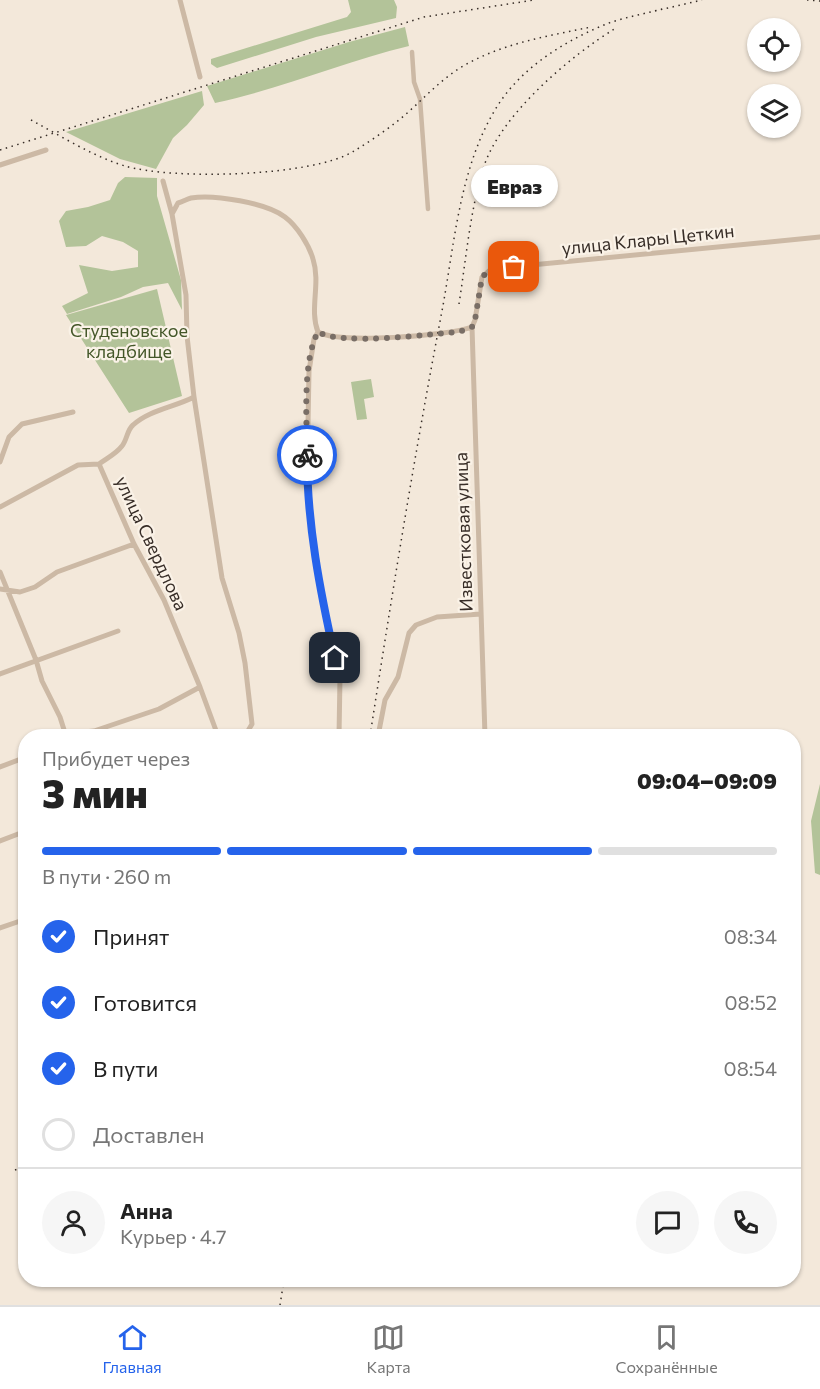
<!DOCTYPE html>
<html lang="ru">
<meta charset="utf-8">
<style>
body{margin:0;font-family:Commissioner,sans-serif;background:#f6f6f6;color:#222;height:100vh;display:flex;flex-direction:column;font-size:22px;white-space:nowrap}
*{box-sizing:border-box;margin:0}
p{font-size:20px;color:#767676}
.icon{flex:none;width:33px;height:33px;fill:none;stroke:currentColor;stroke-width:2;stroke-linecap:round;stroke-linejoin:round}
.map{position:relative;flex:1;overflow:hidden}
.sheet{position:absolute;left:18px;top:729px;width:783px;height:558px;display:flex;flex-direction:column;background:#fff;border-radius:24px;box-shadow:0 2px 4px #0004}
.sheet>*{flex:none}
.controls{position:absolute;left:747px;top:18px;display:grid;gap:12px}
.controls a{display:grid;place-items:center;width:54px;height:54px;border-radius:50%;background:#fff;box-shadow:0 2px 4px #0004;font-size:30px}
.pin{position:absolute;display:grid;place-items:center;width:51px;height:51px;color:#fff;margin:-26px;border-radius:12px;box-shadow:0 3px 9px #0006}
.courier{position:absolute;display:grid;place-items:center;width:60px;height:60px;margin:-30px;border:4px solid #2563eb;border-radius:50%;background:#fff;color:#222;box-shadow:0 2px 8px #0007}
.bubble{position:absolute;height:42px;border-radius:21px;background:#fff;box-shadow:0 2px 4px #0004;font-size:20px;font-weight:800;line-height:42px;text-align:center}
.headline em{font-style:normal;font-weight:800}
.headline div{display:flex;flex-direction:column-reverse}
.headline{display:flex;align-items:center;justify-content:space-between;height:102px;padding:0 24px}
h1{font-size:39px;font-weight:800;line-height:45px}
.bar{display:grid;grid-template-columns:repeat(4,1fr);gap:9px 6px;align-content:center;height:72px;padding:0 24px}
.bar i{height:8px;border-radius:4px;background:#e0e0e0}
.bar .active{background:#2563eb}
.bar p{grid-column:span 4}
.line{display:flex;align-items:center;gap:15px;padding:0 24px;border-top:2px solid #e0e0e0}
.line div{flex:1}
.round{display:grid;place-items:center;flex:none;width:63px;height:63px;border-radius:32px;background:#f6f6f6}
ol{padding:0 24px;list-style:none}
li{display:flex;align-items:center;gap:18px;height:66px}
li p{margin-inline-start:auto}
li .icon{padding:6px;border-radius:50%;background:#2563eb;color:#fff;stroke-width:4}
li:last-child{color:#767676}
li i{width:33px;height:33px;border:3px solid #e0e0e0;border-radius:50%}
.tab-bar{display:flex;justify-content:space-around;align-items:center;height:84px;border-top:2px solid #e0e0e0;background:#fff;font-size:16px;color:#767676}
.tab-bar a{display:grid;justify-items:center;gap:3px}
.tab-bar .active{color:#2563eb}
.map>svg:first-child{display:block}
.green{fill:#b3c399}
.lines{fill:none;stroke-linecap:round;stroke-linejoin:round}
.pedestrian{stroke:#ccb9a5;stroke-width:4.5}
.minor{stroke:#ccb9a5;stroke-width:5}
.rail{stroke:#372d27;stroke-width:1.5;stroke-dasharray:1.5 4.5;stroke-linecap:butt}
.done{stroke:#796e66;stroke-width:6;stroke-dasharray:0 10.8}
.route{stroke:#2563eb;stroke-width:8}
.labels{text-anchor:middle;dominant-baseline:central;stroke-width:4.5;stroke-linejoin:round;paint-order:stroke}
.street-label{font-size:18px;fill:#372d27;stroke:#faf2e7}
.park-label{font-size:18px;fill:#445729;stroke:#faf2e7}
</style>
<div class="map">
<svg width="820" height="1305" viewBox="0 0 820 1305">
<rect width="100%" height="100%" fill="#f3e8da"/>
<!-- green -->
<path class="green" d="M348 0H394L397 7 396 18 316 37 217 68 211 64V59L347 17 351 12Z
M405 27 409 46C343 62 281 89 215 103L207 86 349 42Z
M202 91 204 105 187 125 173 138 156 169 120 159 66 132Z
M125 177 157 178V196L181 280 182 310 168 283 143 287 121 297 67 314 62 306 88 293 79 265 112 271 138 267V251L123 242 102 236 86 246 66 247 59 221 66 211 88 207 110 200 118 183Z
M157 289 182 396 129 413 66 315Z
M371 379 374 397 364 399 367 419 357 420 351 382Z
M820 784V875L815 873 811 821Z"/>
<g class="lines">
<!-- pedestrian -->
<path class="pedestrian" d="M412 52 414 82 420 99 428 209"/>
<!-- minor -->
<path class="minor" d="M180 0 200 77
M0 165 46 150
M163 181 172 214
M472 327 485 736
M318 332 314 339 309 371 307 477 318 579 340 677 339 736
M194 397 222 578 239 633 245 663 252 724 245 736
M0 462 9 437 22 424 73 412
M99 464C107 458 116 454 122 446 127 440 127 430 133 425 149 410 175 407 194 397L187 336 186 295 172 214 178 203C182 202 187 199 191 198 214 194 267 203 285 217 297 226 309 245 313 259 321 284 309 309 318 332 339 344 448 336 472 327L475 320 482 277 491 269 820 237
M99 464 134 544 164 600 200 687 218 736
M0 507 78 465 99 464
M0 572 36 660 42 681 60 717 66 736
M0 589 20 592 35 587 57 572 134 544
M0 674 118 631
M78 736 84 732 94 731 159 709 200 687
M378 736 385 700 398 677 409 633 416 625 437 617 481 614
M0 767 26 757
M0 841 26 831
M0 928 26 919"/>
<!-- rail -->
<path class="rail" d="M807 0 820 1
M655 11 702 0
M31 120C61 136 92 156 125 166 171 180 313 177 354 151 369 142 385 131 399 120 421 102 440 79 465 65 504 43 548 36 591 27
M0 150 424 17 534 0
M459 304C466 259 470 212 483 169 499 116 570 56 616 28
M370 736C392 594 415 452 442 311 455 241 460 162 500 102 525 65 568 39 609 23 626 17 644 14 662 9
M15 1170 26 1166
M280 1305 284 1280"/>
</g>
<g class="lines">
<!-- done -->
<path class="done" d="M307 455C307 422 302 361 318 332 342 346 428 334 459 332L472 327 475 320 482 277 491 269 514 267"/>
<!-- route -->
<path class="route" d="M307 455C307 524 320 591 335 658"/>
</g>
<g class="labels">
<!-- street labels -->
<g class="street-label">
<text transform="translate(648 239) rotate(-6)">улица Клары Цеткин</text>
<text transform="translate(463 532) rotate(-92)">Известковая улица</text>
<text transform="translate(152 543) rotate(65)">улица Свердлова</text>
</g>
<!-- park labels -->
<g class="park-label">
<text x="129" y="330">Студеновское<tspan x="129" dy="21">кладбище</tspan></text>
</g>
</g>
</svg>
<div class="controls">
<a><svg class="icon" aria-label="locate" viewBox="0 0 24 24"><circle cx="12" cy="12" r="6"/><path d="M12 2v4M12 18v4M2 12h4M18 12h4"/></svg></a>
<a><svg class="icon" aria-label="layers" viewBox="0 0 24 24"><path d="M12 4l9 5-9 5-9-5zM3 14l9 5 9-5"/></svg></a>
</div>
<div class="pin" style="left:514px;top:267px;background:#ea580c"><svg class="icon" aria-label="bag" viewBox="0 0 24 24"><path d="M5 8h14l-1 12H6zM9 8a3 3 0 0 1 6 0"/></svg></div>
<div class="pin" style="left:335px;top:658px;background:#1f2937"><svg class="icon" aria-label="home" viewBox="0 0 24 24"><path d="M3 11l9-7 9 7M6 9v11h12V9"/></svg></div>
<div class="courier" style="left:307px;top:455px"><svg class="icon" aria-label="bike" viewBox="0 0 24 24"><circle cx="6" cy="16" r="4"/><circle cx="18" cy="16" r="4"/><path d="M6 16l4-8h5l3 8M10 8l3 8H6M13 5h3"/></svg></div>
<div class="bubble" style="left:471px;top:165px;width:87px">Евраз</div>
<section class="sheet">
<div class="headline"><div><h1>3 мин</h1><p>Прибудет через</p></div><em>09:04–09:09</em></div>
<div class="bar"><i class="active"></i><i class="active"></i><i class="active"></i><i></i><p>В пути · 260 m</p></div>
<ol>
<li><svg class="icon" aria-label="check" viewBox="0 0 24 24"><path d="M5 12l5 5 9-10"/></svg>Принят<p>08:34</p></li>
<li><svg class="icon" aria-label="check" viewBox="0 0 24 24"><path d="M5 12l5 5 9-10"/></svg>Готовится<p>08:52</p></li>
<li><svg class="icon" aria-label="check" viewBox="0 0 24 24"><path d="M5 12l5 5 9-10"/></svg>В пути<p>08:54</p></li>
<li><i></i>Доставлен</li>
</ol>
<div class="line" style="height:108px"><a class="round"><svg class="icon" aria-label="person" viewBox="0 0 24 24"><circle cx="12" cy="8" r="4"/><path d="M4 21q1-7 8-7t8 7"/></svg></a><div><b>Анна</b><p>Курьер · 4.7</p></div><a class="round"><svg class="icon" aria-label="chat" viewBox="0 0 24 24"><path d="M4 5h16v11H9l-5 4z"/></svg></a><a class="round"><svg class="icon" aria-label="phone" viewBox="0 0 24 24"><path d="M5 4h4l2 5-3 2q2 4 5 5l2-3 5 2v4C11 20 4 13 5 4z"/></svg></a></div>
</section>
</div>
<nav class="tab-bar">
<a class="active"><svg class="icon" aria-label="home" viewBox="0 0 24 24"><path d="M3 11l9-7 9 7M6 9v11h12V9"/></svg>Главная</a>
<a><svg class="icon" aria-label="map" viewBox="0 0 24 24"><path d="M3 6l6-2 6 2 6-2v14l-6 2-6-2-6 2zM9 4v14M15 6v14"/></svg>Карта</a>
<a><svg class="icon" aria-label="saved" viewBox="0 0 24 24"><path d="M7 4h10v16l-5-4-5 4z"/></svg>Сохранённые</a>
</nav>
